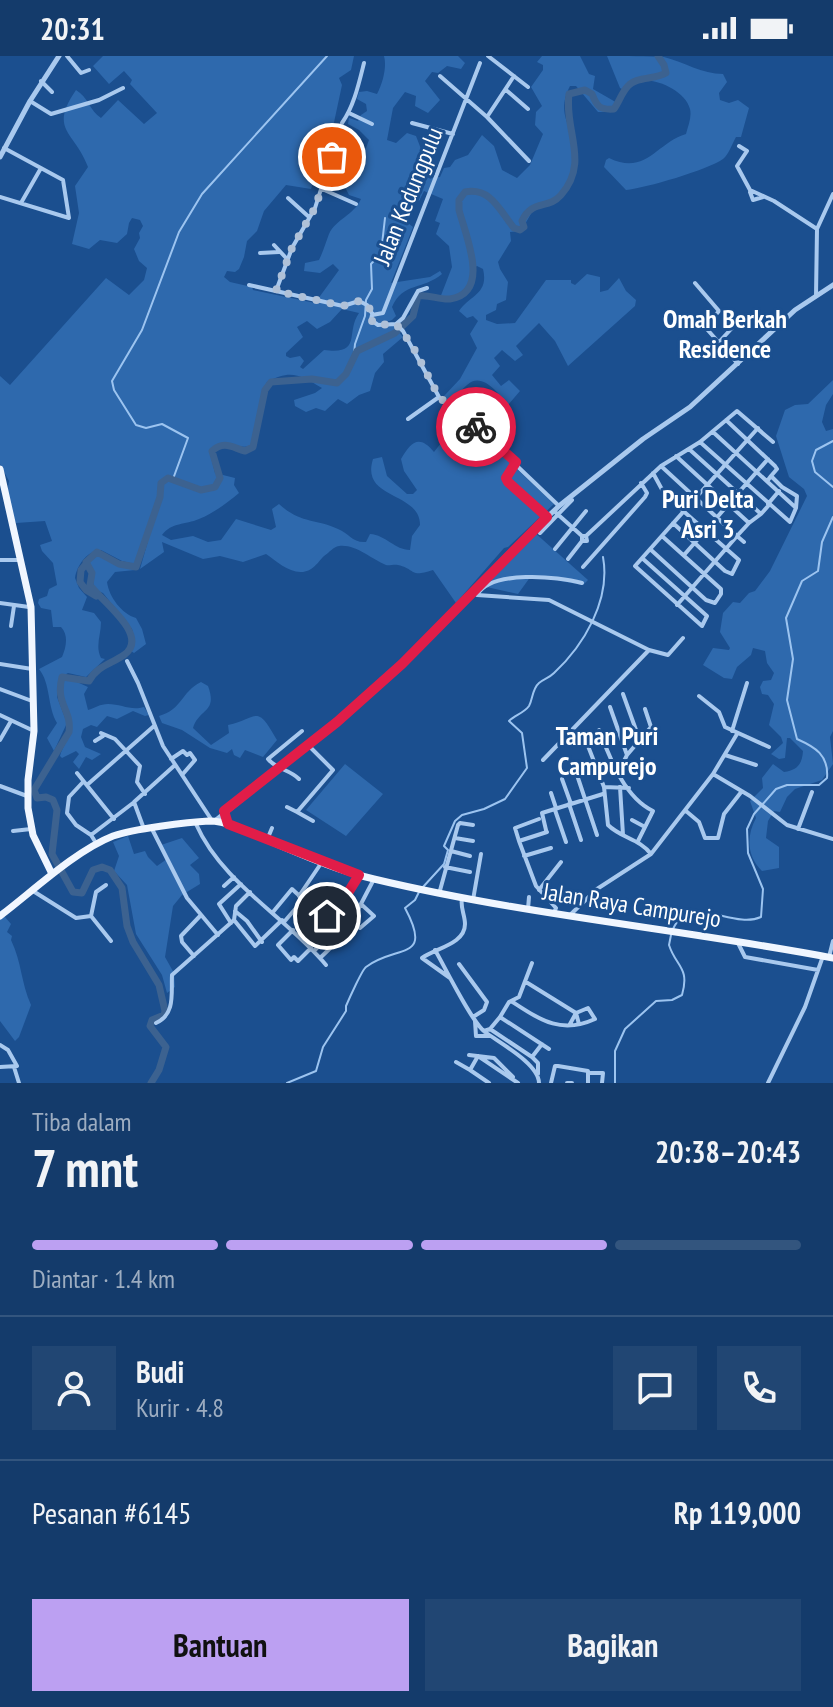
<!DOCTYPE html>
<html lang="id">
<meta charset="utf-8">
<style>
body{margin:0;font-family:"PT Sans Narrow",sans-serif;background:#214673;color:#f1f3f6;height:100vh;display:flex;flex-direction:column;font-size:30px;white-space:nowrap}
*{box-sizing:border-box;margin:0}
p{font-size:26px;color:#9dadc1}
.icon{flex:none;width:44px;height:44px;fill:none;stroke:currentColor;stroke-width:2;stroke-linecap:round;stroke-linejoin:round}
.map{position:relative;height:1027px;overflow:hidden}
.panel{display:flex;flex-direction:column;background:#143b6b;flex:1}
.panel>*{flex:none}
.pin{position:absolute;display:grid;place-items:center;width:68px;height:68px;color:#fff;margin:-34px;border:4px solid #fff;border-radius:50%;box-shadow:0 2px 8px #0007}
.courier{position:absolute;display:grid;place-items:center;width:80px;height:80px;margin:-40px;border:6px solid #e11d48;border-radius:50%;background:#fff;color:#222;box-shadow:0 2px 10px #0007}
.head em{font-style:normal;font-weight:700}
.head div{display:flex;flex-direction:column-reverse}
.head{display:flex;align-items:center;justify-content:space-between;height:136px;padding:0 32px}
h1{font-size:52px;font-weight:700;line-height:60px}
.bar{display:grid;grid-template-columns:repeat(4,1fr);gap:12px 8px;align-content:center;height:96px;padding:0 32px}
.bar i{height:10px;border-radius:6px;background:#33557e}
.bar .on{background:#bca0f2}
.bar p{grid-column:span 4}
.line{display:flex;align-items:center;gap:20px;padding:0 32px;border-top:2px solid #33557e}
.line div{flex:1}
.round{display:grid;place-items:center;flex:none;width:84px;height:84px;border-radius:0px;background:#214673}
.button{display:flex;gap:16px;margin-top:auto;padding:16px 32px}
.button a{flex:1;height:92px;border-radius:0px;background:#bca0f2;color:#111;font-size:32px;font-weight:700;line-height:92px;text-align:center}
.button a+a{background:#214673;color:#f1f3f6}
.status{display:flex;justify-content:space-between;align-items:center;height:56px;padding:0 40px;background:#143b6b;direction:ltr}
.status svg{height:22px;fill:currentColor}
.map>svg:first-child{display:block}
.green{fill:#2e69ad;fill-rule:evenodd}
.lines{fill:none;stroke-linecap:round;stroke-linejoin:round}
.stream{stroke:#9cc4f0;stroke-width:2}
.river{stroke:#3c6290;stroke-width:7}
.minor{stroke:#a9c9ee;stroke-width:4}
.tertiary{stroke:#a9c9ee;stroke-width:5}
.primary{stroke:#f0f6ff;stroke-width:7}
.done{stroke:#afc1d8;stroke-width:8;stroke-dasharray:0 14.4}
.route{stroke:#e11d48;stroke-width:10}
.labels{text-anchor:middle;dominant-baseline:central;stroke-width:6;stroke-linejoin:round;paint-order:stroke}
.street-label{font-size:24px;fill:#fff;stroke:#1b4f8f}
.neighbourhood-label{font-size:26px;font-weight:bold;fill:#fff;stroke:#1b4f8f}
</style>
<div class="status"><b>20:31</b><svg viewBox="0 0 49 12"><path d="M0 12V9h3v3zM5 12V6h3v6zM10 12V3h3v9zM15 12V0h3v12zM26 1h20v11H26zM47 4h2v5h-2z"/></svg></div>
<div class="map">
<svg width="833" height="1027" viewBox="0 0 833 1027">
<rect width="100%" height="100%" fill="#1b4f8f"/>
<!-- green -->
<path class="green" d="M103 0H354L351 14 339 22 342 29 333 71C326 75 310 96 303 104L316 118 311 133 286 129 264 155 257 175 247 185 244 201 239 213 235 216 227 215 224 221 230 226 252 231 253 234 315 247 339 214 333 208 320 217 304 215 305 207 319 204C323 196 326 186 329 178 336 163 354 159 361 143L349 139 344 129C356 125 362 120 363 106L353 104 349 97 366 92 369 84 359 74 348 68 349 62 358 65 361 59 367 55 366 48 357 43 359 36 367 35 377 38C383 27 387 10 384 0H458L465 7 461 13 447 10 438 17 432 16 425 25 440 44 428 57 415 50 416 40 405 36 393 52 387 84 396 87 407 77 416 80 421 93 418 112 432 122 440 121 444 112 450 111 455 104 468 99 482 79 494 90 502 114 517 122 530 109 543 78 535 69 536 56 542 50 531 31 543 14V9L537 6 542 0H580L589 18 595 20 593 33 619 48 612 56H598L576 30H570C549 71 593 79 570 126 566 133 562 142 555 146 548 150 539 152 532 156L521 175 510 176 511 185 498 206 500 213 508 226 506 244 497 248 496 254 486 259V264L497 268 515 267 546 224H571V227L575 229 587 218 600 221V236L608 234 619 222 626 235 636 244 635 250 568 310 555 285 539 267 516 290 523 299 515 305 502 294 494 302 500 310 492 319 501 330 509 324 520 335 508 349C499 338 482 315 467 329 460 335 456 342 448 345L444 340 460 323 477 292 470 278 478 265 473 260 467 262 459 255C470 239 489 238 483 213L477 210 473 212C471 232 459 242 440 242L452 211 449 190 436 178 440 167 435 165 443 143 424 135 419 145 409 142 406 144 400 161 413 171 391 227 430 221 440 215 442 218C423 234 403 226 392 251L396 260 392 264 381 268 394 270 403 281 383 298 384 306 375 317 370 335 359 339 347 348 338 343 325 355 316 352 306 356 295 350 294 344 315 337 322 332C300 319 291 313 267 326 257 345 260 370 250 390 234 394 223 379 210 397L215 417 235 422 234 429 239 437C227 447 214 457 199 463 185 469 172 466 162 479L171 484 193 480 208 486 221 484 236 463 271 474 276 471 272 453 279 448C301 468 314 462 338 473 349 477 352 487 366 486L370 478C386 479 395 494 410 494L412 480 420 469C420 435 360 444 373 403L382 401 387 420 407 438H413L417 434 404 415 401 403C411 386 419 378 434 396L441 387 462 405 485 383 554 448 508 491 504 492 456 547 433 514C409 522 416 513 398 509 394 508 389 510 386 509 371 503 356 488 339 490 333 491 330 496 324 500 320 504 316 510 311 513 295 523 278 506 266 498L243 506 220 500 203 503 162 486 164 496 140 513 148 485 145 484 134 508 122 505 101 494C87 495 77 509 75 522L79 532 87 541 82 554 94 557 101 566C101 579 95 590 101 602L105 603 86 621 68 617 59 622 57 641 67 667 54 695 47 682 57 667C47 650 51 628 39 613L62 601C66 592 69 579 61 571H53L51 554 41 552 38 547 39 543 47 540 49 533 57 529 53 507 42 495 40 489 52 485 45 465 16 467C10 454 6 438 9 425L0 408V320L10 329 106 222 129 239 144 224 147 212 139 205 134 193 140 182 139 177 143 170 140 164 132 162 129 167 127 178 117 187 100 184 89 193 72 188 79 157 75 130 88 111C75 75 48 75 76 34 88 41 90 55 101 62L118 44 144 68 157 57 130 28 132 24 124 15 109 28 93 10ZM342 253 359 257C345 277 363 299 324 294L303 313 300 311 304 305 300 300 290 302 286 300V297L303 281 297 271 307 265 317 273 330 266Z
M607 0C625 0 647 0 664 1 684 6 702 18 723 18L727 26 719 37 720 44 729 47 738 44 749 52 741 81H736C732 88 729 98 723 103 707 114 646 132 626 134L604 111 606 104 609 102C646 120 656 87 686 78 688 70 692 61 690 53 685 34 653 20 636 26 634 27 628 33 626 35L620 32Z
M833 324V338L826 349 822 366 826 375 833 373V675L830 681 833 708 822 724 795 733 787 741 780 756 774 755 768 765 766 782 779 791V812L762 815C747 801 746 780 756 762L750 745 763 732 762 722 773 708 784 716C797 714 802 709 803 695L790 682H787L785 702 779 703 771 698 783 687 781 681 769 669 774 648 768 639 762 638 760 631 763 625 771 624 774 617 767 607 765 595 753 592 751 599 737 611 732 623 724 622 703 609 713 592 729 594 730 592 720 576 723 557 733 546 740 547 749 537 755 535 770 515 807 440 804 433 789 421 776 380 785 354 795 349 808 348Z
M534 476 588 524 583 529 531 520 518 538 482 530Z
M95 499C108 500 123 510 135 514L115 516 107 526C109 541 122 558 136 562L142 573 146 588 134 597 131 595 134 581 132 573 103 537 93 533 94 517 89 507Z
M66 621 88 631 84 638 88 654C95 652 100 648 108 648 121 648 131 655 144 651L149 659 145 660 133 655 117 663 107 660 97 671 91 669 83 673 81 681 85 691 101 698 92 704 86 701 79 713 73 706 79 698 76 695 62 702 60 700C62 691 71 680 72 670 73 653 55 639 66 621Z
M201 626 208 630C218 657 199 652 193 672L211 689 229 677 228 669C259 662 256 647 277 684L263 701 245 694 240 702 234 699 232 693 227 697 210 692 182 674 162 667 159 660C183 653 180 637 201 626Z
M345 708 383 738 346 780 306 754Z
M128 780 134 798 145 795 148 801 157 810 167 803 161 789 182 782 199 802 190 809 199 818 200 828 182 839 173 850 165 901 174 917 175 931 167 937 162 919 136 878 127 829 114 815 119 800 113 786Z
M5 861 11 868 7 876 12 880 11 884C22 907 21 927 31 949L19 981 15 985 0 965V862Z"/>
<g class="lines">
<!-- stream -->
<path class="stream" d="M354 298 355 288 365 260 366 244 372 233 371 208 381 197 385 162
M833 385 816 394 812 405 815 416 833 431
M173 423 188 382 162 368 146 372 136 369 114 334 112 325 142 274 179 176 202 138 327 0
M423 831 444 808 448 794 444 790 455 765 462 759 484 753 505 743 527 712 522 677 509 665C515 659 524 657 529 650 533 643 532 633 539 627 544 623 549 622 554 617 583 590 611 545 603 501
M673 873C690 835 732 874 761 861L763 833 748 797 747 773 754 758 776 733 787 729H819L827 722C829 699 815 691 797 683L787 644 793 603 786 562 802 525 818 515 822 486 833 461
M287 1027 316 1015 323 991 346 955V950C349 943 362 914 366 911 396 888 434 906 405 852L415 844 419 836
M615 1027V995L625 973 656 945 672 944 682 939C690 911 676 911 669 889L671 879"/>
<!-- river -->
<path class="river" d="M86 508 81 514 80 526 86 534 96 540
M151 1027 159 1014 166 991 150 970 152 964 164 959 165 955 159 929 133 886 127 870 122 832 110 814 102 811 93 814 82 837 73 836 52 798 57 754 53 744 46 741 37 742 34 734 69 676C72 653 55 649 62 621L89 625C97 610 111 608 124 599 151 580 101 545 90 529L92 517 86 506 97 496 119 508 136 511 160 441 161 427 168 422 201 434 215 431 220 422 212 395C224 384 233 392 245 395L253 391 265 334 271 326 312 323 337 327 346 318 357 295 395 277 413 260 418 240C429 238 439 244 450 243 492 237 465 178 459 154V144L465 136C491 131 500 155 514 172L520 174 524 171 522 165C532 143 548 154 561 139 590 106 564 75 569 38L585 34 592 38C597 51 600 54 614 53 619 46 622 36 628 30 637 20 654 24 666 17L664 9 658 0"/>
<!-- minor -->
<path class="minor" d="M67 0 81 17 89 14
M488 0 528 31
M480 7 383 257 372 259 371 264 378 269 396 268 403 275 439 341 516 406 506 422 508 426 547 461
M440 20 487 61 529 105
M41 25 52 36
M506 34 528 53
M30 45 51 58 99 44 123 32
M349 57 372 68
M487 61 514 20
M412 67 453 78
M739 90 747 95 737 110 750 134 774 145 817 173
M332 101 352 107
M322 133 356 148
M750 136 753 144 763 141
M0 141 69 162 63 124 4 92
M288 142 309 161
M21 147 41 112
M274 189 287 203
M260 197 279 196
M695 227 719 255 705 271 738 308
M249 229 343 250 359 245 367 249 373 259
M276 235 292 192 315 152 342 67C354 50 359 27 364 7
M816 240 817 173 833 138
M396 268 403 262 418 235 427 232
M720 285 732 272
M408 363 439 341
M726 364 775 410 777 413 771 420
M713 376 795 451
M700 386 790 466 796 452 797 440 782 431 771 420 768 424
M689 393 761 458 769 449
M676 400 749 467 761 458
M516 409 559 450
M661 410 737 480 749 467
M653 417 665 439 739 504 732 518 725 515 673 467
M768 448 779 435
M554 455 582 480V485H587L586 480H582
M540 477 572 444
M586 480 661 410 700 386 737 355 773 386
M555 493 586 455
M650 493 706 544 715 547 721 538V533L662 480
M684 499 768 403
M642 502 707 560 702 570 635 510 758 372
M568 503 582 485
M0 504H20
M583 511 645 441 647 437 641 427
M477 539 549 544 649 594 668 599 683 582
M477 539C491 514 558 520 582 527
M0 547 29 551
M677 549 737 480 744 486
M11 570 14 550
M127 605 138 627 163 690 211 763
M0 608 32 613
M0 633 32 645
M623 638 640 685
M699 640 719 656 725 671 769 691
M610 651 627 699
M0 659 34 675
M599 674C610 702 624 741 653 755L638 785
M732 675 747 627
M101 677 115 683 140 710 137 726 145 738
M0 684 11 665
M95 685 103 680
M308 689 333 714 297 756 313 765
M588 690 604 731 608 769C621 782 640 783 651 798
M725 699 756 709
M171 703 183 695 187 699 190 697 195 704 182 719
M543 704 649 594
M575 713 597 779
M77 717 114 763
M618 717 627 699 651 671 645 653
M713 718 737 678
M299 723C289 713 277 714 268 703L302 675
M562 723 571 748
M83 726 69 741 67 757 76 769 91 779
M87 729 154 670
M0 730 27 740
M604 731 629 732
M620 731 623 779
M551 737 556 752
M569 748 581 784
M287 751 297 756
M555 754 566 786
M686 755 699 766 705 782H718L724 758 742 735
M632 764 645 771
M196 768C222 827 286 861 326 909
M144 773 134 746 175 709
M152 773 187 842 218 879
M798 773 812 736
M546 774 542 757 603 738
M13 775 31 773
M547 776 519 785 536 830 556 852 554 857
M455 782 473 785
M267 784 272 772
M519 785 515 772 539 763
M96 787 91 779 133 747
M451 795 470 800
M524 800 551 792
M445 811 470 816
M224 830 234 821
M539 834 561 806
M33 835 76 862 91 860
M439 838 458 769 460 767 473 769
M299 840 322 806
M473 844 481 798
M342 845 352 854 349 860 353 864
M362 849 374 860 360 872 352 865 374 823
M528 853 529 841
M235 855 247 865 262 886
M273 856 292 833 306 846
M91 860 96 836 106 829
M91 860 111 885
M569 860 597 833 651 798 713 718 750 740 787 769 833 783
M234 864 255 890 282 864
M284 866 303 844
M231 867 219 848 241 828
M293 874 278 889 291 904 294 901 298 905 311 892
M303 883 346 840 359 819
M737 885 745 901 818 914
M435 894C445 911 472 967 485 976 500 987 539 1008 539 1027
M314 895 337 871 327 860
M194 900 182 886 181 880 201 859
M829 901 833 885
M320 902 344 879
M459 908 487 946 484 954 473 961
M450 922 422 902C436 892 465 888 465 868 465 859 460 851 462 843
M526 926 576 957 579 968
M511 945C539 963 560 979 595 963L588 952 576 957 570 968
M500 961 509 946 519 941 532 907
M475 965 476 980H490
M156 967C176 958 171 936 172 919L234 864 236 850 250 836
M490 973 500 961 549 993
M484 975 490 973 532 1001 538 1007V1018
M0 989 8 994 17 1010 0 1011
M469 999 494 1002 513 1021
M532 1001 542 988
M456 1006 470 1014
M14 1011 19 1027
M589 1017H603L602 1027
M489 1027 470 1014 478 1000 518 1027
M551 1027 555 1010H558L588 1015V1027
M567 1027H572
M768 1027 805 951 823 900"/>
<!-- tertiary -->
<path class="tertiary" d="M0 101 30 45 59 0
M215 765 337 666 402 608 507 499 559 450 643 383 690 351 795 254 833 229"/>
<!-- primary -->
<path class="primary" d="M0 413 31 551 34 675 28 724V752L33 779 52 818
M0 860C33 835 75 795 113 780 133 773 187 766 209 765 230 765 253 778 272 786 305 800 339 815 374 823 525 859 680 873 833 902"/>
</g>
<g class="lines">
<!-- done -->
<path class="done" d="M332 101 315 152 292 192 276 235 343 250 359 245 367 248 373 259 371 264 376 269 396 268 412 289 439 341 476 371"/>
<!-- route -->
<path class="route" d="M327 860 346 840 359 819 228 768 224 755 337 666 402 608 547 461 508 426 506 422 516 406 476 371"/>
</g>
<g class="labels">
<!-- street labels -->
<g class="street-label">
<text transform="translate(408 140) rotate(-68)">Jalan Kedungpulu</text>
<text transform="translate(632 849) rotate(9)">Jalan Raya Campurejo</text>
</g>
<!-- neighbourhood labels -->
<g class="neighbourhood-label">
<text x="725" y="262">Omah Berkah<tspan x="725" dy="30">Residence</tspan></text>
<text x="708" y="442">Puri Delta<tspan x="708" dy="30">Asri 3</tspan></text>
<text x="607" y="679">Taman Puri<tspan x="607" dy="30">Campurejo</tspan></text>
</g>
</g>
</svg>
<div class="pin" style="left:332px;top:101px;background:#ea580c"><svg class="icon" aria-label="bag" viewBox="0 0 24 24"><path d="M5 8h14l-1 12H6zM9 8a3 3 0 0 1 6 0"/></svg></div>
<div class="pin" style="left:327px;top:860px;background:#1f2937"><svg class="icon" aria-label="home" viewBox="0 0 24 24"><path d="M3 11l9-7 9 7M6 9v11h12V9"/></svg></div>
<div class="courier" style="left:476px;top:371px"><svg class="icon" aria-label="bike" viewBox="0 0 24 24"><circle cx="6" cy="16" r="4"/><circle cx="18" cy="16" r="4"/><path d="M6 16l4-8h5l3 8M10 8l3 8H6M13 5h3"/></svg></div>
</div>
<section class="panel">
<div class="head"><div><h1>7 mnt</h1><p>Tiba dalam</p></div><em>20:38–20:43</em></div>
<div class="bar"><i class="on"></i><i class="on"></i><i class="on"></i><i></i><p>Diantar · 1.4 km</p></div>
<div class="line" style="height:144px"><a class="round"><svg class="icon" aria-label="person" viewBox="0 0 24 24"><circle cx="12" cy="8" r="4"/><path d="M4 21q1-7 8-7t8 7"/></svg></a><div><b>Budi</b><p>Kurir · 4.8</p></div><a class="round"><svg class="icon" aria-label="chat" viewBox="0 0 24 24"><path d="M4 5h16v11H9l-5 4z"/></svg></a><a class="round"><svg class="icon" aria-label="phone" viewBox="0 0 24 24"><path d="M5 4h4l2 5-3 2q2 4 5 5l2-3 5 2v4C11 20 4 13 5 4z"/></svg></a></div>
<div class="line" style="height:104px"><div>Pesanan #6145</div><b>Rp 119,000</b></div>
<div class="button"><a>Bantuan</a><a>Bagikan</a></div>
</section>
